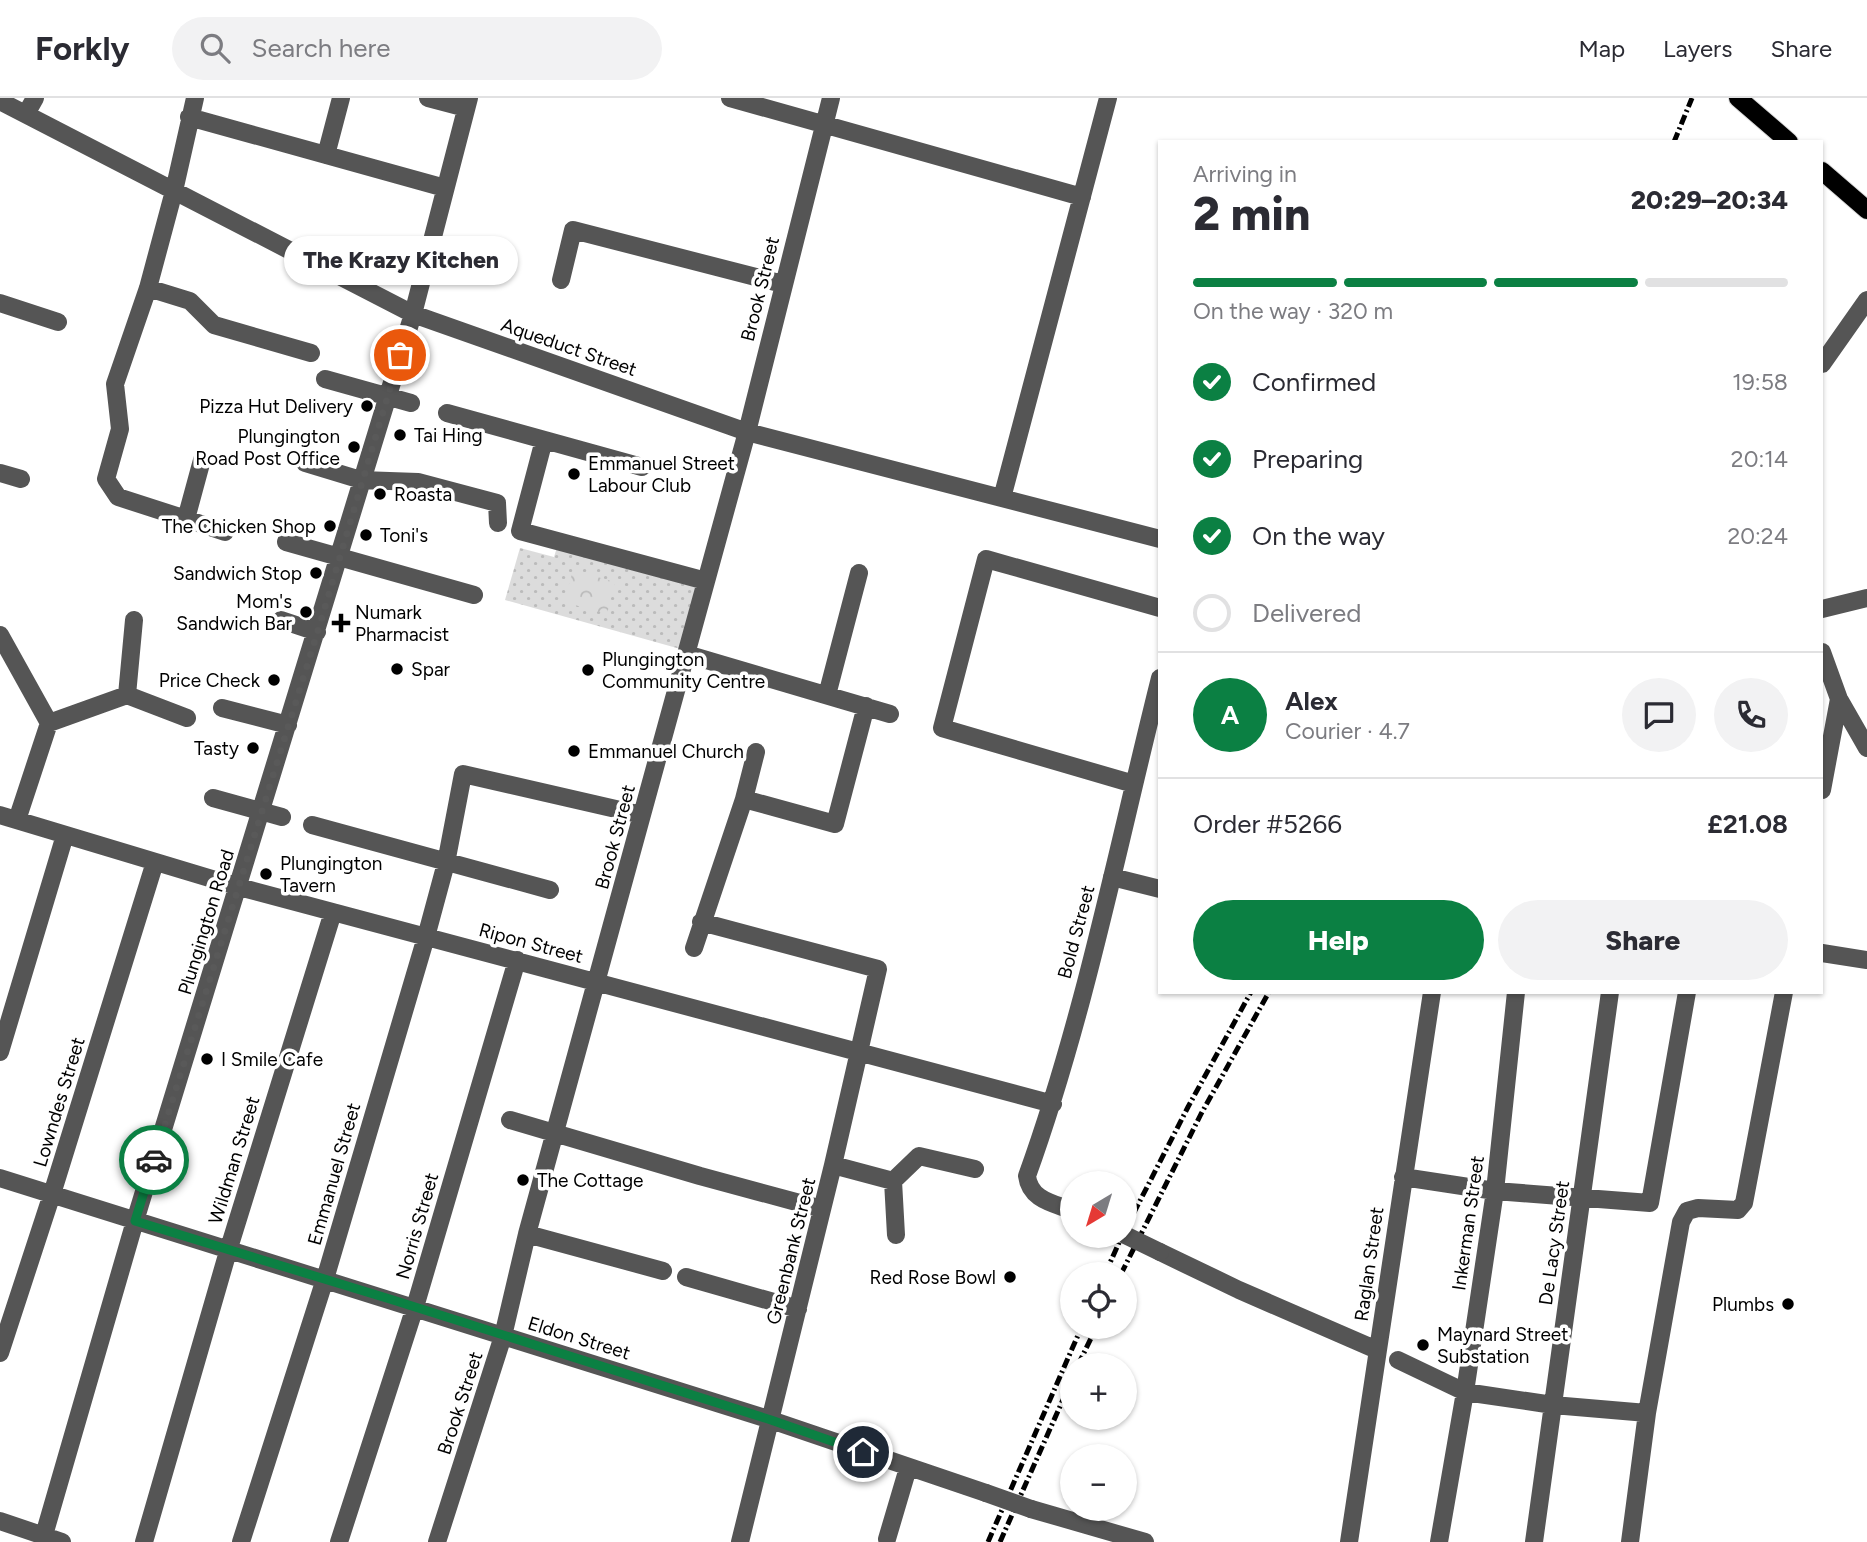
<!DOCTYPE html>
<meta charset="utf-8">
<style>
body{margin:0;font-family:Figtree,sans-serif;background:#f2f2f3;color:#2b2b33;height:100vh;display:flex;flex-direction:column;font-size:26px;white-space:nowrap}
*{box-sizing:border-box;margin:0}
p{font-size:23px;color:#7c7c81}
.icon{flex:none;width:38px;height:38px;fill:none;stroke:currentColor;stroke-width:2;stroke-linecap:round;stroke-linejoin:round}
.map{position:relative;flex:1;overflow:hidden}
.panel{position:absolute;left:1158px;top:42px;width:665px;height:854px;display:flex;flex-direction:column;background:#fff;border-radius:0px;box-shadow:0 2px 5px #0004}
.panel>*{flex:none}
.needle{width:46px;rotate:218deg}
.controls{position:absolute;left:1060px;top:1073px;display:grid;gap:14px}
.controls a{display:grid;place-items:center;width:77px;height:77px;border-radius:50%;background:#fff;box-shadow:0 2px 5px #0004;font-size:35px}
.pin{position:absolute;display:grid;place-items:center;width:60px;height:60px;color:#fff;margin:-30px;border:4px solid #fff;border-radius:50%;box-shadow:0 2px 7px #0007}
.courier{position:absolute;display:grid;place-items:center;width:70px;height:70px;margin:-35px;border:5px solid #0b8043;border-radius:50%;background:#fff;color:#222;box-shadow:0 2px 9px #0007}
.bubble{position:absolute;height:49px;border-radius:24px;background:#fff;box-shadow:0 2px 5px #0004;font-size:23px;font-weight:800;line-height:49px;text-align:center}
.head em{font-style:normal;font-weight:800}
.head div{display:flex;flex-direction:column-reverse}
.head{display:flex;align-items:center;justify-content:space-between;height:119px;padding:0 35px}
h1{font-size:46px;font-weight:800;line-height:52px}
.bar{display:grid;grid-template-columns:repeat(4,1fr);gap:10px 7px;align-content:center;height:84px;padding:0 35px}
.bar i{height:9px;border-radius:5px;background:#e1e1e2}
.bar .on{background:#0b8043}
.bar p{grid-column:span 4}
.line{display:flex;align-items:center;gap:18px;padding:0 35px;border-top:2px solid #e1e1e2}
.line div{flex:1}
.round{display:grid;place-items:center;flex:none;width:74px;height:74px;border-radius:37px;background:#f2f2f3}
ol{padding:0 35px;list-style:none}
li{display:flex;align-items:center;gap:21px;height:77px}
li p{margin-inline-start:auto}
li .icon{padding:7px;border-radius:50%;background:#0b8043;color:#fff;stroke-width:4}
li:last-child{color:#7c7c81}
li i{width:38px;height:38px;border:4px solid #e1e1e2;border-radius:50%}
.cta{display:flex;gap:14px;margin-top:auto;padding:14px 35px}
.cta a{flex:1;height:80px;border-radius:42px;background:#0b8043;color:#fff;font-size:28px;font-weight:800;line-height:80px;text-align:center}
.cta a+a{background:#f2f2f3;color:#2b2b33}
header{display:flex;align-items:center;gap:42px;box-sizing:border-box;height:98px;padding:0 35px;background:#fff;border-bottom:2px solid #e1e1e2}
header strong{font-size:33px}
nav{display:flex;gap:38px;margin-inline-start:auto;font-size:24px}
.search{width:490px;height:63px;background:#f2f2f3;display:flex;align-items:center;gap:18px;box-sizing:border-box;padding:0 24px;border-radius:38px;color:#7c7c81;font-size:26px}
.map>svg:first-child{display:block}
.grass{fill:url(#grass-dots)}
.park{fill:url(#park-crowns)}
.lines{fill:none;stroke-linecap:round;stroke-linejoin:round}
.major-casing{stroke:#dbdbdb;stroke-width:20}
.minor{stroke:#555;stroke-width:18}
.major{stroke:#000;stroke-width:18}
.rail{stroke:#000;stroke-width:5;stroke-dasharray:10 3.5 2 3.5;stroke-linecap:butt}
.minor-bridge{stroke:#555;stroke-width:18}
.done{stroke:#595959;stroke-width:7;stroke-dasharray:0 12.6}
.route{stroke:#0b8043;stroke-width:9}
.poi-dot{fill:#000;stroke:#fff;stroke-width:2.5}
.labels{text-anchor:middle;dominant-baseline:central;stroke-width:7;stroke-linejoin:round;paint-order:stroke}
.street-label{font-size:19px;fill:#000;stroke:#fff}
.poi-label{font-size:19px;fill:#000;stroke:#fff;text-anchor:start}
</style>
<header>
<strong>Forkly</strong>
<div class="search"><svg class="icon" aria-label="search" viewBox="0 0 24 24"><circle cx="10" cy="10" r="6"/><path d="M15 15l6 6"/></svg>Search here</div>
<nav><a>Map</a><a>Layers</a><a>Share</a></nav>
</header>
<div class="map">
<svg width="1867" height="1444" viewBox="0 0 1867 1444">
<defs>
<pattern id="grass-dots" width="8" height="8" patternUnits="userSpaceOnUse" patternTransform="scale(1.75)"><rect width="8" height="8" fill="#dcdcdc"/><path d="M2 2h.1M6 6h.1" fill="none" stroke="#bbb" stroke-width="1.8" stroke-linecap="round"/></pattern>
<pattern id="park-crowns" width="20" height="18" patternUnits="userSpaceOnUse" patternTransform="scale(1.75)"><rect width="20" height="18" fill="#dcdcdc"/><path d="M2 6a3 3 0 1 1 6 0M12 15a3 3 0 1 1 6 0" fill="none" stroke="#bbb"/></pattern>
</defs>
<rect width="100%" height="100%" fill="#fff"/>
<!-- grass -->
<path class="grass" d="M558 446 702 487 684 552 505 502 520 450 554 459Z"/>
<!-- park -->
<path class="park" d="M573 472 615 484 607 516 564 504Z"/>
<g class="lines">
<!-- major casing -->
<g class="major-casing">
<path id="major" d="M1738 0 1789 44
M1822 73 1867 112"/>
</g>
<!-- minor -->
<path class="minor" d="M195 0 174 93 148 190 115 286 120 331 106 381 118 399 186 421 202 362
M428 0 466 10
M730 0 1082 99
M0 3 413 216 747 334 1160 441
M26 16 35 0
M189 19 445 90
M326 57 341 0
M561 182 573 132 783 186
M148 190 190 203 214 227 311 255
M0 205 58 224
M1822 266 1867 202
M325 281 411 305
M447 315 642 369
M544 342 520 433 706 483
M305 365 361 382 418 384 497 405 498 425
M0 375 21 381
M1002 400 1108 0
M186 421 225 434
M286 444 474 497
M1822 511 1867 500
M281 522 317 534
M0 537 49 625 17 722
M1822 554 1839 601 1867 650
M686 556 890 616
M127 597 134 522
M827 597 859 475
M222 610 288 627
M49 625 127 597 187 620
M1134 686 942 630 986 461 1160 510
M1822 692 1839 601
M213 700 282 719
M744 701 756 654
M0 717 239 789 1053 1006
M312 727 550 792
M1112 779 1160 791
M701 824 878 871 833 1067 740 1444
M694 850 744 701 835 726 866 608
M1822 855 1867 862
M0 954 65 737
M510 1022 700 1078 822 1111
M833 1067 893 1083 919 1058 975 1071
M1403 1079 1495 1093 1650 1105 1687 894
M0 1080 771 1322 986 1395
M893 1083 896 1137
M1073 1113C1053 1105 1030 1102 1027 1078 1085 917 1118 747 1160 580
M527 1136 663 1173
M1160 1154 1239 1192 1377 1252
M686 1179 798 1211
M0 1255 52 1096 155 764
M1398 1262 1465 1294 1553 1307 1647 1315
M1031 1411 1145 1444
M0 1423 62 1444
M887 1441 908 1370
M42 1444 135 1123 413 216 469 0
M144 1444 229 1150 333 814
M241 1444 325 1181 426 839 446 765 463 676 642 717
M339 1444 415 1209 517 862
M437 1444 503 1238 527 1136 747 334 831 0
M1349 1444 1432 894
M1439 1444 1465 1294 1495 1093 1516 894
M1534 1444 1610 894
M1630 1444 1647 1315 1681 1124 1687 1113 1698 1110 1738 1112 1744 1105 1784 894"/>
<!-- major -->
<use href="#major" class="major"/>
<!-- rail -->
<path class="rail" d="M1674 44 1692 0
M1125 1132 1188 1009 1251 894
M1105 1176 1122 1138
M1121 1176 1201 1016 1269 894
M1078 1267 1097 1228
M988 1444 1082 1228
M1000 1444 1073 1279"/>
<!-- minor-bridge -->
<path class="minor-bridge" d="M1125 1137 1160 1154
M986 1395 1031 1411"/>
</g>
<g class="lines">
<!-- done -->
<path class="done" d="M154 1062 320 526 400 257"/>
<!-- route -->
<path class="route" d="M154 1062 135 1123 393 1202 771 1322 863 1354"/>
</g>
<!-- markers -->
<g class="poi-dot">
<circle cx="367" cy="308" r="7"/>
<circle cx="400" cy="337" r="7"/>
<circle cx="354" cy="349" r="7"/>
<circle cx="574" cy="376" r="7"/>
<circle cx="380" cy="396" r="7"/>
<circle cx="330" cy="428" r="7"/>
<circle cx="366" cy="437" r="7"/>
<circle cx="316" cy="475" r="7"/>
<circle cx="306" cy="514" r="7"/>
<path d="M337.5 514.5h7v7h7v7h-7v7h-7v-7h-7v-7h7z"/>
<circle cx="397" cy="571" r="7"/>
<circle cx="588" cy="572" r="7"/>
<circle cx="274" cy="582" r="7"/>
<circle cx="253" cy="650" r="7"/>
<circle cx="574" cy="653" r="7"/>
<circle cx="266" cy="776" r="7"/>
<circle cx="207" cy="961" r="7"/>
<circle cx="523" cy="1082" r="7"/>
<circle cx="1010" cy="1179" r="7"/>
<circle cx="1788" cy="1206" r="7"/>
<circle cx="1423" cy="1247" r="7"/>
</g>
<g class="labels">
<!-- street labels -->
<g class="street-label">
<text transform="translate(760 191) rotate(-76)">Brook Street</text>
<text transform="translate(569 249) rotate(19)">Aqueduct Street</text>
<text transform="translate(615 739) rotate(-75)">Brook Street</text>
<text transform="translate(206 824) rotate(-73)">Plungington Road</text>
<text transform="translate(1076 834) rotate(-75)">Bold Street</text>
<text transform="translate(531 845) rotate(15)">Ripon Street</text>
<text transform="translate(59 1004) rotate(-73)">Lowndes Street</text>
<text transform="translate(234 1062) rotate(-73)">Wildman Street</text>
<text transform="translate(334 1076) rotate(-74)">Emmanuel Street</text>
<text transform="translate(1468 1125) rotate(-82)">Inkerman Street</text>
<text transform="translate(417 1128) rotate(-74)">Norris Street</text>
<text transform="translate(1554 1145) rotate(-82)">De Lacy Street</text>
<text transform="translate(791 1153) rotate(-76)">Greenbank Street</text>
<text transform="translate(1369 1166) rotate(-82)">Raglan Street</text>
<text transform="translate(579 1240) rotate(17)">Eldon Street</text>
<text transform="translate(460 1305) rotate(-72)">Brook Street</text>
</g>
<!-- poi labels -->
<g class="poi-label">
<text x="353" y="308" text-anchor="end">Pizza Hut Delivery</text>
<text x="414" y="337">Tai Hing</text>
<text x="340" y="338" text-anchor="end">Plungington<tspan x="340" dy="22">Road Post Office</tspan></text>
<text x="588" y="365">Emmanuel Street<tspan x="588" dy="22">Labour Club</tspan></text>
<text x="394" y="396">Roasta</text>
<text x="316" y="428" text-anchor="end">The Chicken Shop</text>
<text x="380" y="437">Toni's</text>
<text x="302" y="475" text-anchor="end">Sandwich Stop</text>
<text x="292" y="503" text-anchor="end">Mom's<tspan x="292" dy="22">Sandwich Bar</tspan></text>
<text x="355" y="514">Numark<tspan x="355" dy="22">Pharmacist</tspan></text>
<text x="602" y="561">Plungington<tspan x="602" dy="22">Community Centre</tspan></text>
<text x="411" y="571">Spar</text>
<text x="260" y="582" text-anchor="end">Price Check</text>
<text x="239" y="650" text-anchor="end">Tasty</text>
<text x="588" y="653">Emmanuel Church</text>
<text x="280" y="765">Plungington<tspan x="280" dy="22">Tavern</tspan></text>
<text x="221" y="961">I Smile Cafe</text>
<text x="537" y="1082">The Cottage</text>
<text x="996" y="1179" text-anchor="end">Red Rose Bowl</text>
<text x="1774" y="1206" text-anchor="end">Plumbs</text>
<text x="1437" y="1236">Maynard Street<tspan x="1437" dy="22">Substation</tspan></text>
</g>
</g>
</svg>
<div class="controls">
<a><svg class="needle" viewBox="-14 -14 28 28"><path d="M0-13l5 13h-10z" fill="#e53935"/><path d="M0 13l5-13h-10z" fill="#7c7c81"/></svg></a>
<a><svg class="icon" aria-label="locate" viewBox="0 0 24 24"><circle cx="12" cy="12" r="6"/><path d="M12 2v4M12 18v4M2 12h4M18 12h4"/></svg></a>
<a>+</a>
<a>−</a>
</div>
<div class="pin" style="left:400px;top:257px;background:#ea580c"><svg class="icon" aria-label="bag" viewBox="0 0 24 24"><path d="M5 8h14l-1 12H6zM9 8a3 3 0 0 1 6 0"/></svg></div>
<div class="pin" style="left:863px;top:1354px;background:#1f2937"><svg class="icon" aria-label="home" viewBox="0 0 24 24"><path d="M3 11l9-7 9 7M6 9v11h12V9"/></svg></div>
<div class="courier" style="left:154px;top:1062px"><svg class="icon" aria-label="car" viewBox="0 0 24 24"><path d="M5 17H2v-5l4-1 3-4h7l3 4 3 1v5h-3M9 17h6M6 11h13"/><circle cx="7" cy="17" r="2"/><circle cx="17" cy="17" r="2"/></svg></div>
<div class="bubble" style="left:284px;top:138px;width:234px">The Krazy Kitchen</div>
<section class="panel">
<div class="head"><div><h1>2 min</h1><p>Arriving in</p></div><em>20:29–20:34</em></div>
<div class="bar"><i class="on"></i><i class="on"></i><i class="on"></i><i></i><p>On the way · 320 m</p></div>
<ol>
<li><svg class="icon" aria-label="check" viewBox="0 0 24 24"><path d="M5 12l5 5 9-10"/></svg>Confirmed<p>19:58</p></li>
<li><svg class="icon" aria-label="check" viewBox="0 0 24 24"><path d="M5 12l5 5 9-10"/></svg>Preparing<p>20:14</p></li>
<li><svg class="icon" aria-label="check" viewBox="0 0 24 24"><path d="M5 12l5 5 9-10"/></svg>On the way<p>20:24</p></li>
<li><i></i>Delivered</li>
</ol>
<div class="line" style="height:126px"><b class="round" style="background:#0b8043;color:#fff">A</b><div><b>Alex</b><p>Courier · 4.7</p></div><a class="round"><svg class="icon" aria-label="chat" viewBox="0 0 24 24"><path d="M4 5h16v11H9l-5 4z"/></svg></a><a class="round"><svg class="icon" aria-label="phone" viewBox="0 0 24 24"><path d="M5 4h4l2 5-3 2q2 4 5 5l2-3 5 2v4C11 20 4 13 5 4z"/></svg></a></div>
<div class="line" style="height:91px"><div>Order #5266</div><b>£21.08</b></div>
<div class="cta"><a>Help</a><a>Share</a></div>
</section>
</div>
